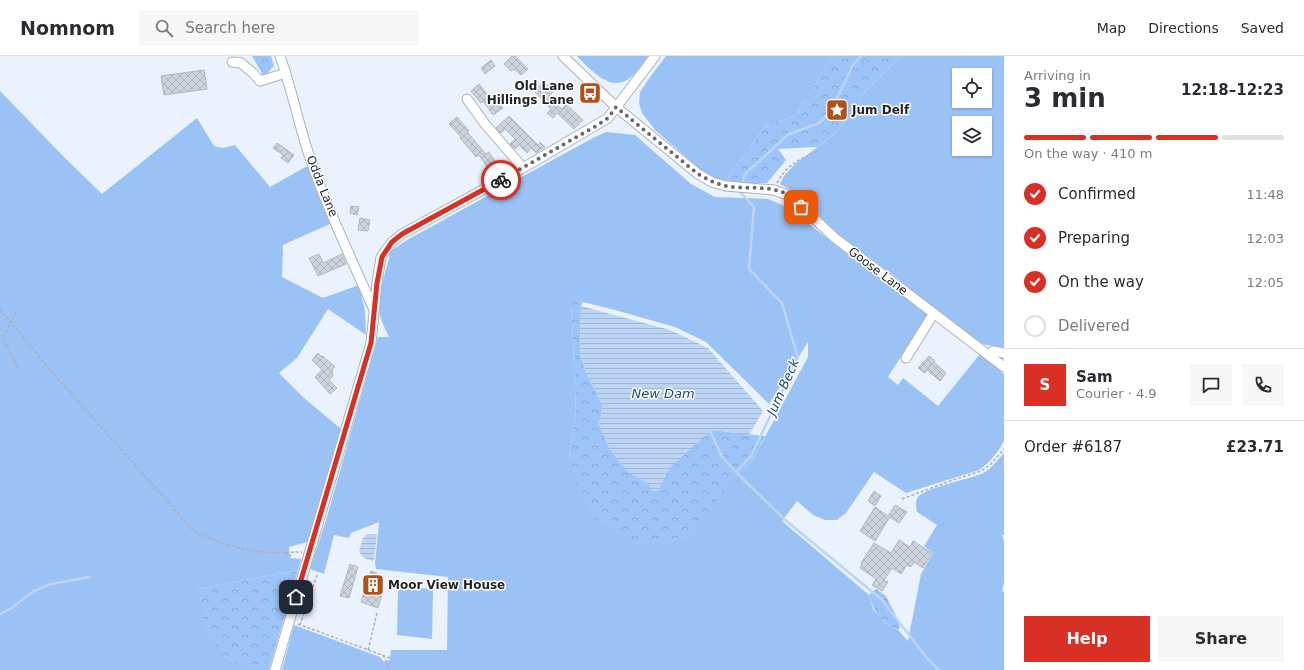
<!DOCTYPE html>
<meta charset="utf-8">
<style>
body{margin:0;font-family:"DejaVu Sans",sans-serif;background:#f7f7f7;color:#2b2b33;height:100vh;display:flex;flex-direction:column;font-size:15px;white-space:nowrap}
*{box-sizing:border-box;margin:0}
p{font-size:13px;color:#7c7c81}
.icon{flex:none;width:22px;height:22px;fill:none;stroke:currentColor;stroke-width:2;stroke-linecap:round;stroke-linejoin:round}
.map{position:relative;flex:1;overflow:hidden}
.drawer{display:flex;flex-direction:column;background:#fff;width:300px}
.drawer>*{flex:none}
.tools{position:absolute;left:952px;top:12px;display:grid;gap:8px}
.tools a{display:grid;place-items:center;width:40px;height:40px;border-radius:0px;background:#fff;box-shadow:0 1px 3px #0004;font-size:20px}
.pin{position:absolute;display:grid;place-items:center;width:34px;height:34px;color:#fff;margin:-17px;border-radius:8px;box-shadow:0 2px 6px #0006}
.courier{position:absolute;display:grid;place-items:center;width:40px;height:40px;margin:-20px;border:3px solid #d93025;border-radius:50%;background:#fff;color:#222;box-shadow:0 1px 5px #0007}
.head em{font-style:normal;font-weight:600}
.head div{display:flex;flex-direction:column-reverse}
.head{display:flex;align-items:center;justify-content:space-between;height:68px;padding:0 20px}
h1{font-size:26px;font-weight:600;line-height:30px}
.bar{display:grid;grid-template-columns:repeat(4,1fr);gap:6px 4px;align-content:center;height:48px;padding:0 20px}
.bar i{height:5px;border-radius:3px;background:#e1e1e2}
.bar .current{background:#d93025}
.bar p{grid-column:span 4}
.line{display:flex;align-items:center;gap:10px;padding:0 20px;border-top:1px solid #e1e1e2}
.line div{flex:1}
.round{display:grid;place-items:center;flex:none;width:42px;height:42px;border-radius:0px;background:#f7f7f7}
ol{padding:0 20px;list-style:none}
li{display:flex;align-items:center;gap:12px;height:44px}
li p{margin-inline-start:auto}
li .icon{padding:4px;border-radius:50%;background:#d93025;color:#fff;stroke-width:4}
li:last-child{color:#7c7c81}
li i{width:22px;height:22px;border:2px solid #e1e1e2;border-radius:50%}
.action{display:flex;gap:8px;margin-top:auto;padding:8px 20px}
.action a{flex:1;height:46px;border-radius:0px;background:#d93025;color:#fff;font-size:16px;font-weight:600;line-height:46px;text-align:center}
.action a+a{background:#f7f7f7;color:#2b2b33}
header{display:flex;align-items:center;gap:24px;box-sizing:border-box;height:56px;padding:0 20px;background:#fff;border-bottom:1px solid #e1e1e2}
header strong{font-size:19px}
nav{display:flex;gap:22px;margin-inline-start:auto;font-size:14px}
.search{width:280px;height:36px;background:#f7f7f7;display:flex;align-items:center;gap:10px;box-sizing:border-box;padding:0 14px;border-radius:0px;color:#7c7c81;font-size:15px}
main{display:flex;flex:1;min-height:0}
.map>svg:first-child{display:block}
.green{fill:#9bc2f5;fill-rule:evenodd}
.forest{fill:url(#forest-crowns)}
.water{fill:url(#water-rules)}
.lines{fill:none;stroke-linecap:round;stroke-linejoin:round}
.stream{stroke:#bdd5f5;stroke-width:2.5}
.building{fill:url(#building-cross-hatch);stroke:#b1b8c2}
.minor-casing{stroke:#abb3bd;stroke-width:11}
.path{stroke:#aab0b9;stroke-width:1.5;stroke-dasharray:3 2;stroke-linecap:butt}
.minor{stroke:#fff;stroke-width:9}
.done{stroke:#666b71;stroke-width:4;stroke-dasharray:0 7.2}
.route{stroke:#d93025;stroke-width:5}
.labels{text-anchor:middle;dominant-baseline:central;stroke-width:3;stroke-linejoin:round;paint-order:stroke}
.poi-label{font-size:12px;font-weight:bold;fill:#1f2226;stroke:#fff;text-anchor:start}
.street-label{font-size:12px;fill:#1f2226;stroke:#fff}
.water-label{font-size:13px;font-style:italic;fill:#194b89;stroke:#fff}
</style>
<header>
<strong>Nomnom</strong>
<div class="search"><svg class="icon" aria-label="search" viewBox="0 0 24 24"><circle cx="10" cy="10" r="6"/><path d="M15 15l6 6"/></svg>Search here</div>
<nav><a>Map</a><a>Directions</a><a>Saved</a></nav>
</header>
<main>
<div class="map">
<svg width="1004" height="614" viewBox="0 0 1004 614">
<defs>
<pattern id="forest-crowns" width="20" height="18" patternUnits="userSpaceOnUse"><rect width="20" height="18" fill="#9cc4f9"/><path d="M2 6a3 3 0 1 1 6 0M12 15a3 3 0 1 1 6 0" fill="none" stroke="#86a8d5"/></pattern>
<pattern id="water-rules" width="6" height="5" patternUnits="userSpaceOnUse"><rect width="6" height="5" fill="#bdd5f5"/><path d="M0 2.5h6" fill="none" stroke="#a2b7d2"/></pattern>
<pattern id="building-cross-hatch" width="8" height="8" patternUnits="userSpaceOnUse"><rect width="8" height="8" fill="#ccd3de"/><path d="M0 0l8 8M0 8l8-8" fill="none" stroke="#afb5be"/></pattern>
</defs>
<rect width="100%" height="100%" fill="#eaf2fd"/>
<!-- green -->
<path class="green" d="M577 0H648C642 8 636 19 627 24 608 35 589 12 577 0Z
M666 0H833L795 60 765 70 725 126 713 123 701 114 655 74 642 57 639 47 640 36 650 21Z
M903 0H1004V292L982 288 965 277 892 218 848 186 832 173 801 140 780 128 784 120 795 108 832 80 858 52 864 37 893 8ZM959 19H985V45H959ZM959 67H985V93H959Z
M0 35 65 102 102 138 197 62 214 90 223 92 235 89 270 131 309 109 332 167 283 189 282 221 323 242 359 229 365 255 366 279 328 253 297 302 279 317 304 342 341 373 307 486 289 491 290 502 301 503 298 514 198 533 225 600 247 614H0Z
M606 76 635 79 691 128 715 141 768 143 789 152 852 202 929 257 888 321 898 329 903 322 938 350 980 298 1004 318V385C998 397 990 406 979 414L906 437 874 416 846 457 837 464H825L813 459 797 445 782 465 869 539 873 553 885 567 898 574 908 585 921 518 933 497 924 490 937 469 917 456C916 451 915 445 918 441 925 432 969 423 981 418 991 414 997 404 1004 397V479H1002L1004 485V527L1002 535 1004 536V614H282L294 569 380 601 384 606 390 604 391 594H447L448 521 376 513 375 507 379 466 351 477 349 482 334 479 324 518 310 513 327 461 378 281H389C385 272 380 263 379 254 378 236 386 216 390 198L391 195 407 184 591 83ZM571 245 583 246 615 254 675 271 706 286 769 348 808 286V301L752 405 735 422 569 402 576 355Z
M398 531 433 533 432 583 397 579Z"/>
<!-- forest -->
<path class="forest" d="M252 0H271L274 10 264 21Z
M833 0H903L893 8 864 37 858 52 832 80 817 91 778 93 786 104 767 127 738 128 725 126 765 70 795 60Z
M571 245 583 246 581 250 580 297 585 314 603 350 599 368 610 393 628 416 649 428 679 403 710 375H720L765 380 752 405 735 422 686 484 634 488 596 464 576 425 569 402 576 355Z
M298 514 269 614H247L225 600 205 574 198 533Z
M876 533 886 540 895 558 900 571 898 574C880 565 875 558 869 539Z"/>
<!-- water -->
<path class="water" d="M581 250 670 274 708 292 763 355 749 379 720 375H710L670 412 658 435H651L649 428 628 416 610 393 599 368 603 350 585 314 580 297Z
M367 478H377L374 503 373 505C366 503 362 502 359 495L363 482Z"/>
<g class="lines">
<!-- stream -->
<path class="stream" d="M710 375 722 401 736 416 784 463 881 543 927 602 939 614
M736 416 751 400 798 302 782 247 749 213 754 151 740 136 745 118 789 78 819 67 831 55 853 9 861 0
M0 558 10 553 34 535 51 528 90 521"/>
</g>
<!-- building -->
<path class="building" d="M512 0H515L528 13 521 19 514 13 511 15 504 8Z
M491 4 495 10 485 18 481 12Z
M204 14 207 33 164 39 161 20Z
M544 26 554 35 549 40 562 53 566 48 583 64 574 73 557 57 553 62 547 57 551 53 534 35Z
M479 28 491 43 494 40 503 52 493 59 483 45 481 47 471 35Z
M509 60 538 89 540 86 545 91 536 97 531 92 527 97 519 89 515 93 510 88 515 83 505 73 501 77 496 72Z
M457 61 469 75 467 76 486 98 489 96 498 110 490 115 479 99 476 101 460 82 461 81 449 68Z
M277 87 294 99 288 107 281 102 283 99 273 92Z
M351 150 359 151 357 159 350 157Z
M360 162 370 164 368 175 358 174Z
M319 198 323 207 342 198 346 208 318 220 309 202Z
M318 297 322 301 323 300 335 311 332 314 333 320 329 324 337 332 330 338 315 321 322 314 312 304Z
M929 300 935 305 934 306 946 317 940 325 927 314 925 317 918 312Z
M874 435 881 440 875 450 868 445Z
M895 449 907 456 899 467 890 461 875 485 860 475 875 451 888 460Z
M899 484 910 491 913 485 932 497 923 512 914 506 911 511 907 509 901 518 892 512 884 524 888 526 882 535 872 529 876 523 860 512 862 508 861 507 874 487 891 497Z
M350 508 358 511 349 542 340 540Z
M371 515 377 517 373 527 384 531 378 552 361 546Z"/>
<g class="lines">
<!-- minor casing -->
<g class="minor-casing">
<path id="minor" d="M280 0C291 31 298 65 308 96 326 150 351 202 374 254
M563 0 616 51 698 118 712 126 726 130 774 134 790 140 835 182 1004 311
M232 6 241 7 253 17 260 25 286 17
M467 43 485 68 523 112
M989 299 993 295 1004 297
M906 302 934 257
M275 614 371 287 377 227 381 201 392 186 402 178 523 112 608 62 655 0"/>
</g>
<!-- path -->
<path class="path" d="M777 127C788 107 799 104 818 95
M0 253 45 308 192 473C208 484 242 494 262 496 275 497 288 496 302 496
M16 256 3 282 18 312
M902 443 953 424 981 415 991 408 1004 393
M285 496 290 500 293 497
M298 568 390 602
M300 569 317 519
M368 594 377 557
M383 599 390 614"/>
<!-- minor -->
<use href="#minor" class="minor"/>
</g>
<g class="lines">
<!-- done -->
<path class="done" d="M501 124 596 70 608 62 616 51 698 118C707 123 716 128 726 130 747 134 771 128 790 140 794 143 798 147 801 151"/>
<!-- route -->
<path class="route" d="M296 541 371 287 377 227 382 201 392 186 402 178 501 124"/>
</g>
<!-- icons -->
<defs>
<g id="bus-square" transform="scale(1.15)"><rect x="-9" y="-9" width="18" height="18" rx="4" fill="#b25016" stroke="#fff"/><path d="M-5-6H5V4H4V6H2V4H-2V6H-4V4H-5ZM-3.5-4V0h7V-4ZM-3.5 1.2v1.5H-2V1.2ZM2 1.2v1.5H3.5V1.2Z" fill="#fff"/></g>
<g id="sight-square" transform="scale(1.15)"><rect x="-9" y="-9" width="18" height="18" rx="4" fill="#b25016" stroke="#fff"/><path d="M0-6L1.8-2.2L6-1.7L2.9 1.2L3.7 5.4L0 3.3L-3.7 5.4L-2.9 1.2L-6-1.7L-1.8-2.2Z" fill="#fff"/></g>
<g id="building-square" transform="scale(1.15)"><rect x="-9" y="-9" width="18" height="18" rx="4" fill="#b25016" stroke="#fff"/><path d="M-4-6H4V6H1V3H-1V6H-4ZM-2.5-4.3h1.7v1.8h-1.7ZM.8-4.3h1.7v1.8H.8ZM-2.5-1h1.7V.8h-1.7ZM.8-1h1.7V.8H.8Z" fill="#fff"/></g>
</defs>
<g fill-rule="evenodd">
<use href="#bus-square" x="590" y="37"/>
<use href="#sight-square" x="837" y="54"/>
<use href="#building-square" x="373" y="529"/>
</g>
<g class="labels">
<!-- poi labels -->
<g class="poi-label">
<text x="574" y="30" text-anchor="end">Old Lane<tspan x="574" dy="14">Hillings Lane</tspan></text>
<text x="852" y="54">Jum Delf</text>
<text x="388" y="529">Moor View House</text>
</g>
<!-- street labels -->
<g class="street-label">
<text transform="translate(322 130) rotate(68)">Odda Lane</text>
<text transform="translate(878 215) rotate(37)">Goose Lane</text>
</g>
<!-- water labels -->
<g class="water-label">
<text transform="translate(783 331) rotate(-66)">Jum Beck</text>
<text x="663" y="337">New Dam</text>
</g>
</g>
</svg>
<div class="tools">
<a><svg class="icon" aria-label="locate" viewBox="0 0 24 24"><circle cx="12" cy="12" r="6"/><path d="M12 2v4M12 18v4M2 12h4M18 12h4"/></svg></a>
<a><svg class="icon" aria-label="layers" viewBox="0 0 24 24"><path d="M12 4l9 5-9 5-9-5zM3 14l9 5 9-5"/></svg></a>
</div>
<div class="pin" style="left:801px;top:151px;background:#ea580c"><svg class="icon" aria-label="bag" viewBox="0 0 24 24"><path d="M5 8h14l-1 12H6zM9 8a3 3 0 0 1 6 0"/></svg></div>
<div class="pin" style="left:296px;top:541px;background:#1f2937"><svg class="icon" aria-label="home" viewBox="0 0 24 24"><path d="M3 11l9-7 9 7M6 9v11h12V9"/></svg></div>
<div class="courier" style="left:501px;top:124px"><svg class="icon" aria-label="bike" viewBox="0 0 24 24"><circle cx="6" cy="16" r="4"/><circle cx="18" cy="16" r="4"/><path d="M6 16l4-8h5l3 8M10 8l3 8H6M13 5h3"/></svg></div>
</div>
<section class="drawer">
<div class="head"><div><h1>3 min</h1><p>Arriving in</p></div><em>12:18–12:23</em></div>
<div class="bar"><i class="current"></i><i class="current"></i><i class="current"></i><i></i><p>On the way · 410 m</p></div>
<ol>
<li><svg class="icon" aria-label="check" viewBox="0 0 24 24"><path d="M5 12l5 5 9-10"/></svg>Confirmed<p>11:48</p></li>
<li><svg class="icon" aria-label="check" viewBox="0 0 24 24"><path d="M5 12l5 5 9-10"/></svg>Preparing<p>12:03</p></li>
<li><svg class="icon" aria-label="check" viewBox="0 0 24 24"><path d="M5 12l5 5 9-10"/></svg>On the way<p>12:05</p></li>
<li><i></i>Delivered</li>
</ol>
<div class="line" style="height:72px"><b class="round" style="background:#d93025;color:#fff">S</b><div><b>Sam</b><p>Courier · 4.9</p></div><a class="round"><svg class="icon" aria-label="chat" viewBox="0 0 24 24"><path d="M4 5h16v11H9l-5 4z"/></svg></a><a class="round"><svg class="icon" aria-label="phone" viewBox="0 0 24 24"><path d="M5 4h4l2 5-3 2q2 4 5 5l2-3 5 2v4C11 20 4 13 5 4z"/></svg></a></div>
<div class="line" style="height:52px"><div>Order #6187</div><b>£23.71</b></div>
<div class="action"><a>Help</a><a>Share</a></div>
</section>
</main>
